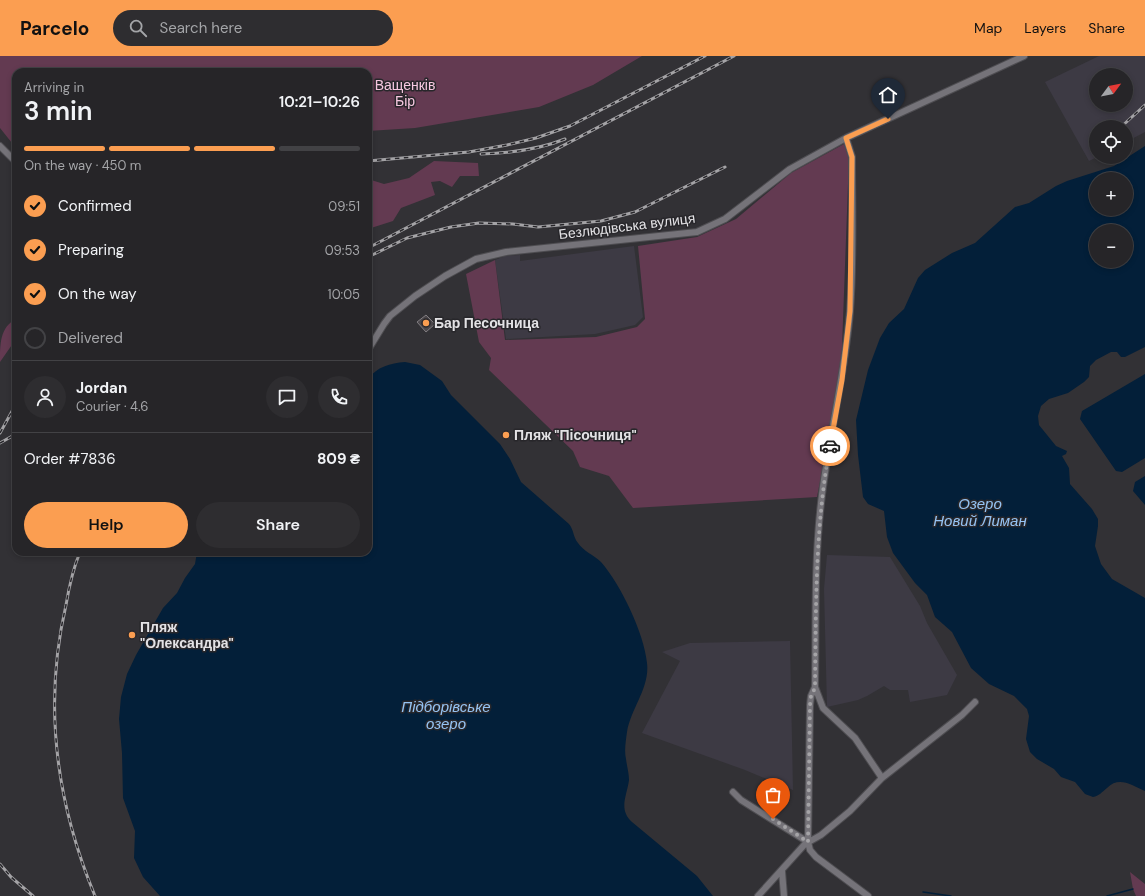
<!DOCTYPE html>
<meta charset="utf-8">
<style>
body{margin:0;font-family:"DM Sans",sans-serif;background:#2e2d30;color:#f1f3f6;height:100vh;display:flex;flex-direction:column;font-size:15px;white-space:nowrap}
*{box-sizing:border-box;margin:0}
p{font-size:13px;color:#a4a5a8}
.icon{flex:none;width:22px;height:22px;fill:none;stroke:currentColor;stroke-width:2;stroke-linecap:round;stroke-linejoin:round}
.map{position:relative;flex:1;overflow:hidden}
.sheet{position:absolute;left:12px;top:12px;width:360px;height:488px;display:flex;flex-direction:column;background:#262528;border-radius:12px;box-shadow:0 2px 6px #0003,0 0 0 1px #424245}
.sheet>*{flex:none}
.needle{width:26px;rotate:58deg}
.fabs{position:absolute;left:1089px;top:12px;display:grid;gap:8px}
.fabs a{display:grid;place-items:center;width:44px;height:44px;border-radius:50%;background:#262528;box-shadow:0 2px 6px #0003,0 0 0 1px #424245;font-size:20px}
.pin{position:absolute;display:grid;place-items:center;width:34px;height:34px;color:#fff;margin:-41px -17px;border-radius:50% 50% 50% 0;rotate:-45deg;box-shadow:0 0 4px #0007}
.pin .icon{rotate:45deg}
.courier{position:absolute;display:grid;place-items:center;width:40px;height:40px;margin:-20px;border:3px solid #fb9e51;border-radius:50%;background:#fff;color:#222;box-shadow:0 1px 5px #0007}
.overview em{font-style:normal;font-weight:600}
.overview div{display:flex;flex-direction:column-reverse}
.overview{display:flex;align-items:center;justify-content:space-between;height:68px;padding:0 12px}
h1{font-size:26px;font-weight:600;line-height:30px}
.bar{display:grid;grid-template-columns:repeat(4,1fr);gap:6px 4px;align-content:center;height:48px;padding:0 12px}
.bar i{height:5px;border-radius:3px;background:#424245}
.bar .on{background:#fb9e51}
.bar p{grid-column:span 4}
.line{display:flex;align-items:center;gap:10px;padding:0 12px;border-top:1px solid #424245}
.line div{flex:1}
.round{display:grid;place-items:center;flex:none;width:42px;height:42px;border-radius:21px;background:#2e2d30}
ol{padding:0 12px;list-style:none}
li{display:flex;align-items:center;gap:12px;height:44px}
li p{margin-inline-start:auto}
li .icon{padding:4px;border-radius:50%;background:#fb9e51;color:#111;stroke-width:4}
li:last-child{color:#a4a5a8}
li i{width:22px;height:22px;border:2px solid #424245;border-radius:50%}
.action{display:flex;gap:8px;margin-top:auto;padding:8px 12px}
.action a{flex:1;height:46px;border-radius:24px;background:#fb9e51;color:#111;font-size:16px;font-weight:600;line-height:46px;text-align:center}
.action a+a{background:#2e2d30;color:#f1f3f6}
header{display:flex;align-items:center;gap:24px;box-sizing:border-box;height:56px;padding:0 20px;background:#fb9e51;color:#111}
header strong{font-size:19px}
nav{display:flex;gap:22px;margin-inline-start:auto;font-size:14px}
.search{width:280px;height:36px;background:#2e2d30;display:flex;align-items:center;gap:10px;box-sizing:border-box;padding:0 14px;border-radius:22px;color:#a4a5a8;font-size:15px}
.map>svg:first-child{display:block}
.built{fill:#3d3a44;fill-rule:evenodd}
.green{fill:#633a51}
.water{fill:#031f39;fill-rule:evenodd}
.lines{fill:none;stroke-linecap:round;stroke-linejoin:round}
.stream{stroke:#031f39;stroke-width:1.5}
.building{fill:#4b474b;stroke:#817d81}
.minor-casing{stroke:#4e4d51;stroke-width:8}
.minor{stroke:#757379;stroke-width:6}
.rail-casing{stroke:#a4a3a6;stroke-width:3}
.rail{stroke:#28272b;stroke-width:1.5;stroke-dasharray:4.5;stroke-linecap:butt}
.done{stroke:#a5a4a7;stroke-width:4;stroke-dasharray:0 7.2}
.route{stroke:#fb9e51;stroke-width:5}
.poi-dot{fill:#fb9e51;stroke:#28272b;stroke-width:1.5}
.labels{text-anchor:middle;dominant-baseline:central;stroke-width:3;stroke-linejoin:round;paint-order:stroke}
.park-label{font-size:14px;fill:#f7c8e1;stroke:#28272b}
.street-label{font-size:14px;fill:#e3e2e5;stroke:#28272b}
.poi-label{font-size:14px;font-weight:bold;fill:#e3e2e5;stroke:#28272b;text-anchor:start}
.water-label{font-size:15px;font-style:italic;fill:#95c3f3;stroke:#28272b}
</style>
<header>
<strong>Parcelo</strong>
<div class="search"><svg class="icon" aria-label="search" viewBox="0 0 24 24"><circle cx="10" cy="10" r="6"/><path d="M15 15l6 6"/></svg>Search here</div>
<nav><a>Map</a><a>Layers</a><a>Share</a></nav>
</header>
<div class="map">
<svg width="1145" height="840" viewBox="0 0 1145 840">
<rect width="100%" height="100%" fill="#323135"/>
<!-- built -->
<path class="built" d="M1099 0H1145V76L1126 86V71H1096V101H1097L1089 105 1045 26ZM1096 19H1126V49H1096Z
M634 190 643 261 635 269 595 278 506 283 495 204 505 200 520 199V205Z
M827 499 890 501 920 550 927 567 957 619 947 639 910 646 908 634H890L884 630 867 640 858 644 827 651 824 533Z
M790 585 793 734 745 714 642 677 680 605 662 596 690 587Z"/>
<!-- green -->
<path class="green" d="M0 0H642L593 29 539 51 415 72 368 75V16H16V92L0 72Z
M844 88 849 101 841 318 817 441 633 452 609 420 580 411 573 395 489 314 491 302 479 286 466 218 495 204 505 284 596 281 637 271 645 263 638 190 697 181 736 163 791 117Z
M434 105 478 107 479 120H460L452 131 440 125 431 126 435 139 401 152 393 165 371 172 368 170V123L384 128 409 122Z
M16 263V283L0 306C0 288 0 271 16 263Z
M1130 816 1145 828V840H1136L1133 833Z"/>
<!-- water -->
<path class="water" d="M1145 90V291L1125 301H1121L1117 296H1111L1096 304 1090 310 1089 321 1084 326 1068 337 1049 343 1041 350 1038 360 1039 369 1056 390 1067 395 1066 398 1062 400 1069 412 1070 428 1092 453 1098 463V470L1095 490 1101 508 1112 523 1145 542V735C1131 729 1119 720 1107 732 1102 736 1099 740 1093 741L1085 738 1075 726 1061 721 1054 713 1037 703 1030 696 1026 683 1029 660 1027 653 1014 640 989 628 971 612 952 576 935 561 927 539 915 527 893 497 887 481 884 455 868 448 863 441 858 399 856 364 868 314 880 282 889 267 904 253 918 222 925 214 952 197 975 187 1015 151 1029 147 1056 130 1067 125 1114 110ZM1096 123H1126V153H1096ZM1096 175H1126V205H1096Z
M405 306 420 309 442 325 451 339 500 388 510 403 521 426 569 468C574 474 573 481 578 487 583 495 594 499 601 506 621 529 644 577 647 607 650 632 631 652 627 676 626 684 624 695 626 703 627 711 629 717 629 724 627 740 618 753 632 766L697 820 713 840H160L143 821 134 802 135 775 123 742 122 697 119 663 121 641 127 618 136 599 163 552 177 537 185 522 195 508 197 496H368V323C377 311 390 307 405 306Z
M1145 318V402L1122 416 1116 415 1080 363 1082 355Z
M1145 420V449L1133 435 1135 426Z"/>
<g class="lines">
<!-- stream -->
<path class="stream" d="M923 836 951 840
M1107 840 1133 833"/>
</g>
<!-- building -->
<path class="building" d="M426 259 435 268 426 276 417 266Z"/>
<g class="lines">
<!-- minor casing -->
<g class="minor-casing">
<path id="minor" d="M846 82 852 101C852 152 854 204 850 255 845 320 828 382 821 447 814 508 816 570 815 631L811 640 810 649 808 786 810 794 816 801 868 840
M0 90 16 106
M368 294 384 268 390 260 415 240 445 220 476 203 506 196 697 176 725 163 790 113 846 82 1024 0
M815 631 823 652 855 682 882 722
M733 736 741 744 808 786
M782 815 784 840
M758 840 805 788 821 779 850 755 882 722 962 659 975 646"/>
</g>
<!-- minor -->
<use href="#minor" class="minor"/>
<!-- rail casing -->
<g class="rail-casing">
<path id="rail" d="M1121 71 1145 49
M481 98C510 97 538 94 565 83
M368 105 469 96 507 89 536 82 570 70 705 0
M368 192 734 0
M368 201 407 182 451 171 479 167 513 168 538 171 601 165 635 156 725 111
M0 377 16 348
M0 387 16 378
M80 496C73 513 69 531 66 549 43 648 56 746 95 840
M0 808 11 821 33 840"/>
</g>
<!-- rail -->
<use href="#rail" class="rail"/>
</g>
<g class="lines">
<!-- done -->
<path class="done" d="M773 763 808 786 810 649 811 640 815 632C816 550 815 470 830 390"/>
<!-- route -->
<path class="route" d="M830 390 842 324 850 255 852 101 846 82 888 63"/>
</g>
<!-- markers -->
<g class="poi-dot">
<circle cx="426" cy="267" r="4"/>
<circle cx="506" cy="379" r="4"/>
<circle cx="132" cy="579" r="4"/>
</g>
<g class="labels">
<!-- park labels -->
<g class="park-label">
<text x="405" y="29">Ващенків<tspan x="405" dy="16">Бір</tspan></text>
</g>
<!-- street labels -->
<g class="street-label">
<text transform="translate(627 170) rotate(-7)">Безлюдівська вулиця</text>
</g>
<!-- poi labels -->
<g class="poi-label">
<text x="434" y="267">Бар Песочница</text>
<text x="514" y="379">Пляж "Пісочниця"</text>
<text x="140" y="571">Пляж<tspan x="140" dy="16">"Олександра"</tspan></text>
</g>
<!-- water labels -->
<g class="water-label">
<text x="980" y="448">Озеро<tspan x="980" dy="17">Новий Лиман</tspan></text>
<text x="446" y="651">Підборівське<tspan x="446" dy="17">озеро</tspan></text>
</g>
</g>
</svg>
<div class="fabs">
<a><svg class="needle" viewBox="-14 -14 28 28"><path d="M0-13l5 13h-10z" fill="#e53935"/><path d="M0 13l5-13h-10z" fill="#a4a5a8"/></svg></a>
<a><svg class="icon" aria-label="locate" viewBox="0 0 24 24"><circle cx="12" cy="12" r="6"/><path d="M12 2v4M12 18v4M2 12h4M18 12h4"/></svg></a>
<a>+</a>
<a>−</a>
</div>
<div class="pin" style="left:773px;top:763px;background:#ea580c"><svg class="icon" aria-label="bag" viewBox="0 0 24 24"><path d="M5 8h14l-1 12H6zM9 8a3 3 0 0 1 6 0"/></svg></div>
<div class="pin" style="left:888px;top:63px;background:#1f2937"><svg class="icon" aria-label="home" viewBox="0 0 24 24"><path d="M3 11l9-7 9 7M6 9v11h12V9"/></svg></div>
<div class="courier" style="left:830px;top:390px"><svg class="icon" aria-label="car" viewBox="0 0 24 24"><path d="M5 17H2v-5l4-1 3-4h7l3 4 3 1v5h-3M9 17h6M6 11h13"/><circle cx="7" cy="17" r="2"/><circle cx="17" cy="17" r="2"/></svg></div>
<section class="sheet">
<div class="overview"><div><h1>3 min</h1><p>Arriving in</p></div><em>10:21–10:26</em></div>
<div class="bar"><i class="on"></i><i class="on"></i><i class="on"></i><i></i><p>On the way · 450 m</p></div>
<ol>
<li><svg class="icon" aria-label="check" viewBox="0 0 24 24"><path d="M5 12l5 5 9-10"/></svg>Confirmed<p>09:51</p></li>
<li><svg class="icon" aria-label="check" viewBox="0 0 24 24"><path d="M5 12l5 5 9-10"/></svg>Preparing<p>09:53</p></li>
<li><svg class="icon" aria-label="check" viewBox="0 0 24 24"><path d="M5 12l5 5 9-10"/></svg>On the way<p>10:05</p></li>
<li><i></i>Delivered</li>
</ol>
<div class="line" style="height:72px"><a class="round"><svg class="icon" aria-label="person" viewBox="0 0 24 24"><circle cx="12" cy="8" r="4"/><path d="M4 21q1-7 8-7t8 7"/></svg></a><div><b>Jordan</b><p>Courier · 4.6</p></div><a class="round"><svg class="icon" aria-label="chat" viewBox="0 0 24 24"><path d="M4 5h16v11H9l-5 4z"/></svg></a><a class="round"><svg class="icon" aria-label="phone" viewBox="0 0 24 24"><path d="M5 4h4l2 5-3 2q2 4 5 5l2-3 5 2v4C11 20 4 13 5 4z"/></svg></a></div>
<div class="line" style="height:52px"><div>Order #7836</div><b>809 ₴</b></div>
<div class="action"><a>Help</a><a>Share</a></div>
</section>
</div>
